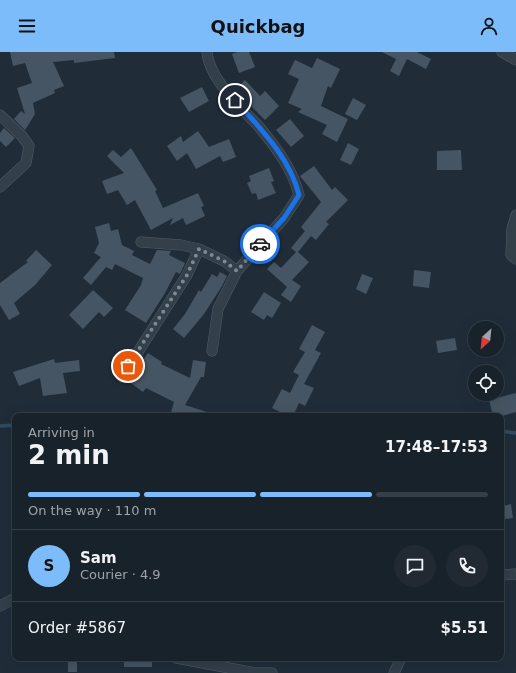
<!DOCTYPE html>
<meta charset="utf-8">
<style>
body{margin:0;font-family:"DejaVu Sans",sans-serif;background:#212a33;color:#f1f3f6;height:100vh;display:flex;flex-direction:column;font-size:15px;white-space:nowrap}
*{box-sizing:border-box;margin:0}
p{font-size:13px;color:#9fa4a9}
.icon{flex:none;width:22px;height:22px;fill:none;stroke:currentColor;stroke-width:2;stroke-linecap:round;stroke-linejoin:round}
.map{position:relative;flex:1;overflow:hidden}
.side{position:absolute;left:12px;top:361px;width:492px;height:248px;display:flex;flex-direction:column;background:#18222b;border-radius:8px;box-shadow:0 4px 16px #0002,0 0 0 1px #363f47}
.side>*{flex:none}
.needle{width:26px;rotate:207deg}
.tools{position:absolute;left:468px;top:269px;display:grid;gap:8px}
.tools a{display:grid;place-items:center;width:36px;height:36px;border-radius:50%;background:#18222b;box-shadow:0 4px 16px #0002,0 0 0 1px #363f47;font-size:20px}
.pin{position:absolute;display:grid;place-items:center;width:34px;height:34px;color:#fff;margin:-17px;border:2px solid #fff;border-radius:50%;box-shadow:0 1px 4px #0007}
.courier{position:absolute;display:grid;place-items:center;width:40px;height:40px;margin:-20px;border:3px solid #1a73e8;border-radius:50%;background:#fff;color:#222;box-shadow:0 1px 5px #0007}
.headline em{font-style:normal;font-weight:700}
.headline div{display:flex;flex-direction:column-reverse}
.headline{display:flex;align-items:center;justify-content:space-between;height:68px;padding:0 16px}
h1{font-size:26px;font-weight:700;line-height:30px}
.bar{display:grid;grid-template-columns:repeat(4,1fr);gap:6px 4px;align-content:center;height:48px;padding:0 16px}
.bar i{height:5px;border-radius:3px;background:#363f47}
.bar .selected{background:#7dbcfb}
.bar p{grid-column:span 4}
.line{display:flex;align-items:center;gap:10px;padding:0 16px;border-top:1px solid #363f47}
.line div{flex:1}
.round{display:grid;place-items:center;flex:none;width:42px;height:42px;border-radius:21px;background:#212a33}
header{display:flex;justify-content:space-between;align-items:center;height:52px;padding:0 16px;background:#7dbcfb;color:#111;font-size:18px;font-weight:700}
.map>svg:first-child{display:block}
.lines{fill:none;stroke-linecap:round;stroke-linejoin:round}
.stream{stroke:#324b61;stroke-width:3.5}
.building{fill:#465563}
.street-casing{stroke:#515d67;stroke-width:11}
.street{stroke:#333f49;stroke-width:10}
.done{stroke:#7c8995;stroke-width:4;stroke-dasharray:0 7.2}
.route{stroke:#1a73e8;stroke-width:5}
</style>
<header><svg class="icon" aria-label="menu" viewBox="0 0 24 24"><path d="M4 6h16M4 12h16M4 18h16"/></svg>Quickbag<svg class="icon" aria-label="person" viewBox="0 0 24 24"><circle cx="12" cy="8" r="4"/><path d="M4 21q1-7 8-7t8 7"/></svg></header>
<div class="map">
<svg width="516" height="621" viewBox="0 0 516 621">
<rect width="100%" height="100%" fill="#202d39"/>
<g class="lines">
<!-- stream -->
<path class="stream" d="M0 374 15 373
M501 379 516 381"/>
</g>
<!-- building -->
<path class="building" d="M10 0H114L115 6 74 11V8L53 10 64 34 54 38 55 41 33 51 35 62 25 78 14 67 21 59 25 62 17 36 32 31 25 11 13 14Z
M237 0H249L255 15 239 21 232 2Z
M382 0H417L431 7 426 17 407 7 399 24 390 19 396 7Z
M317 6 340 17 331 36 328 34 321 54 348 67 337 90 322 82 327 73 298 60 302 57 288 51 299 27 288 22 295 8 312 16Z
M245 28 260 44 265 39 279 54 265 68 235 38Z
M202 35 209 49 189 60 180 46Z
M353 46 366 53 357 68 345 62Z
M290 67 304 84 291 95 276 78Z
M4 76 15 86 6 95 0 89V81Z
M198 79 209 95 229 87 236 105 223 110 220 104 196 117 187 101 177 109 167 94 181 84 183 90Z
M348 91 359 97 351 113 340 108Z
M131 96 157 138 155 139 163 156 198 141 204 154 201 155 205 164 186 173 183 166 170 173 173 166 151 178 135 148 127 153 118 138 107 142 102 129 124 121 107 104 113 98 121 105Z
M461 98 462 118H437V99Z
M314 114 332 138 335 135 348 148 326 170 329 172 316 188 311 184 298 200 309 210 292 228 301 234 291 250 281 243 287 235 267 217 274 210 281 216 296 200 291 196 305 179 301 175 321 150 300 124Z
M269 116 274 129 271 130 276 141 258 148 256 141 252 142 247 131 251 129 249 124Z
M109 171 111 179 118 177 122 193 134 199 132 203 150 212 157 198 171 199 169 203 185 211 180 222 176 220 165 241 146 271 125 258 141 233 143 226 115 212 112 218 106 215 91 233 83 226 101 205 94 201 99 191 95 175Z
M36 198 52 213 35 233 14 251 20 262 9 268 0 253V231L28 210 26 209Z
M414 218 431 220 429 236 413 234Z
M220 220 227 224 222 234 204 262 184 286 173 277 185 262 199 238 201 240 212 222 217 225Z
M362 222 373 226 366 242 356 237Z
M93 238 113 256 104 265 99 260 83 277 69 263Z
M264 240 281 251 272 266 267 263 264 268 251 260Z
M312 273 325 280 315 298 321 301 304 332 314 336 305 354 299 351 293 364H288L272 356 282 337 290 341 299 323 293 320 305 300 299 297Z
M455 286 457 298 438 301 436 289Z
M148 301 162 310 161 312 190 326 193 308 206 310 204 325H201L185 353 213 362V364H170L174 350 146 336 143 340 128 329Z
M54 307 55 311 79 308 80 319 63 321 67 341 43 344 40 326 19 334 13 320Z
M516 341V360L502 364H493L489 348Z
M511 452 513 466 505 467 503 454Z
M124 606H152V615H124Z
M68 607H77V620H68Z"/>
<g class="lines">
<!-- street casing -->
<g class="street-casing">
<path id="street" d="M207 0C209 28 243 57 261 77 277 97 293 118 299 143L284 166 237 219 218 257 212 299
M502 0 516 8
M0 63 22 84 29 94 26 111 0 135
M516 163 512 177 511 203 516 207
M141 190 181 193 199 197
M122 325 187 223 199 197 224 209 237 219
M501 523 516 522
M0 554 15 546
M176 606 255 621H272
M394 621 401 606"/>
</g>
<!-- street -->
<use href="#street" class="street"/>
</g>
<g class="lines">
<!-- done -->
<path class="done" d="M128 314 187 223 199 197 224 209 237 219 260 192"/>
<!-- route -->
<path class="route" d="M235 48C260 76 290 106 299 143L284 166 260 192"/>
</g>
</svg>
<div class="tools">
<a><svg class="needle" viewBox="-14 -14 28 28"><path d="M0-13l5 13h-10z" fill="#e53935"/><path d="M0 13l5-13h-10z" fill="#9fa4a9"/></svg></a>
<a><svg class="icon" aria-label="locate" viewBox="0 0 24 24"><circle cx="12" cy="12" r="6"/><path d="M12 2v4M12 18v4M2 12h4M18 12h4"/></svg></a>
</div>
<div class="pin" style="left:128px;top:314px;background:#ea580c"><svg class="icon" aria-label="bag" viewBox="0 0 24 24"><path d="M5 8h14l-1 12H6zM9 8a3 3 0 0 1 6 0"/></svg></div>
<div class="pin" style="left:235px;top:48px;background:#1f2937"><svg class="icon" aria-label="home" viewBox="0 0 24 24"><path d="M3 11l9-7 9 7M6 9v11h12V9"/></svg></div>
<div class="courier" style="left:260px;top:192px"><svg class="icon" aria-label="car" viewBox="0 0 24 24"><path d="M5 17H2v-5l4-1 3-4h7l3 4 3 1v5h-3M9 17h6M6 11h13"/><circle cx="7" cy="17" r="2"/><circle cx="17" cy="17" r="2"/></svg></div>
<section class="side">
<div class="headline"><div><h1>2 min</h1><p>Arriving in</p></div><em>17:48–17:53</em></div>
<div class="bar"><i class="selected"></i><i class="selected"></i><i class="selected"></i><i></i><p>On the way · 110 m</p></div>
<div class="line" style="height:72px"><b class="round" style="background:#7dbcfb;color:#111">S</b><div><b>Sam</b><p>Courier · 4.9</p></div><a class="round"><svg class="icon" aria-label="chat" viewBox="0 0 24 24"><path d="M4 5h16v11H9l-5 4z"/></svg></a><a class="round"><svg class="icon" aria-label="phone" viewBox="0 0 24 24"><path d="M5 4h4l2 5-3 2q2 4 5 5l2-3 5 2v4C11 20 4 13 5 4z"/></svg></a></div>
<div class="line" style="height:52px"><div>Order #5867</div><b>$5.51</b></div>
</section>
</div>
